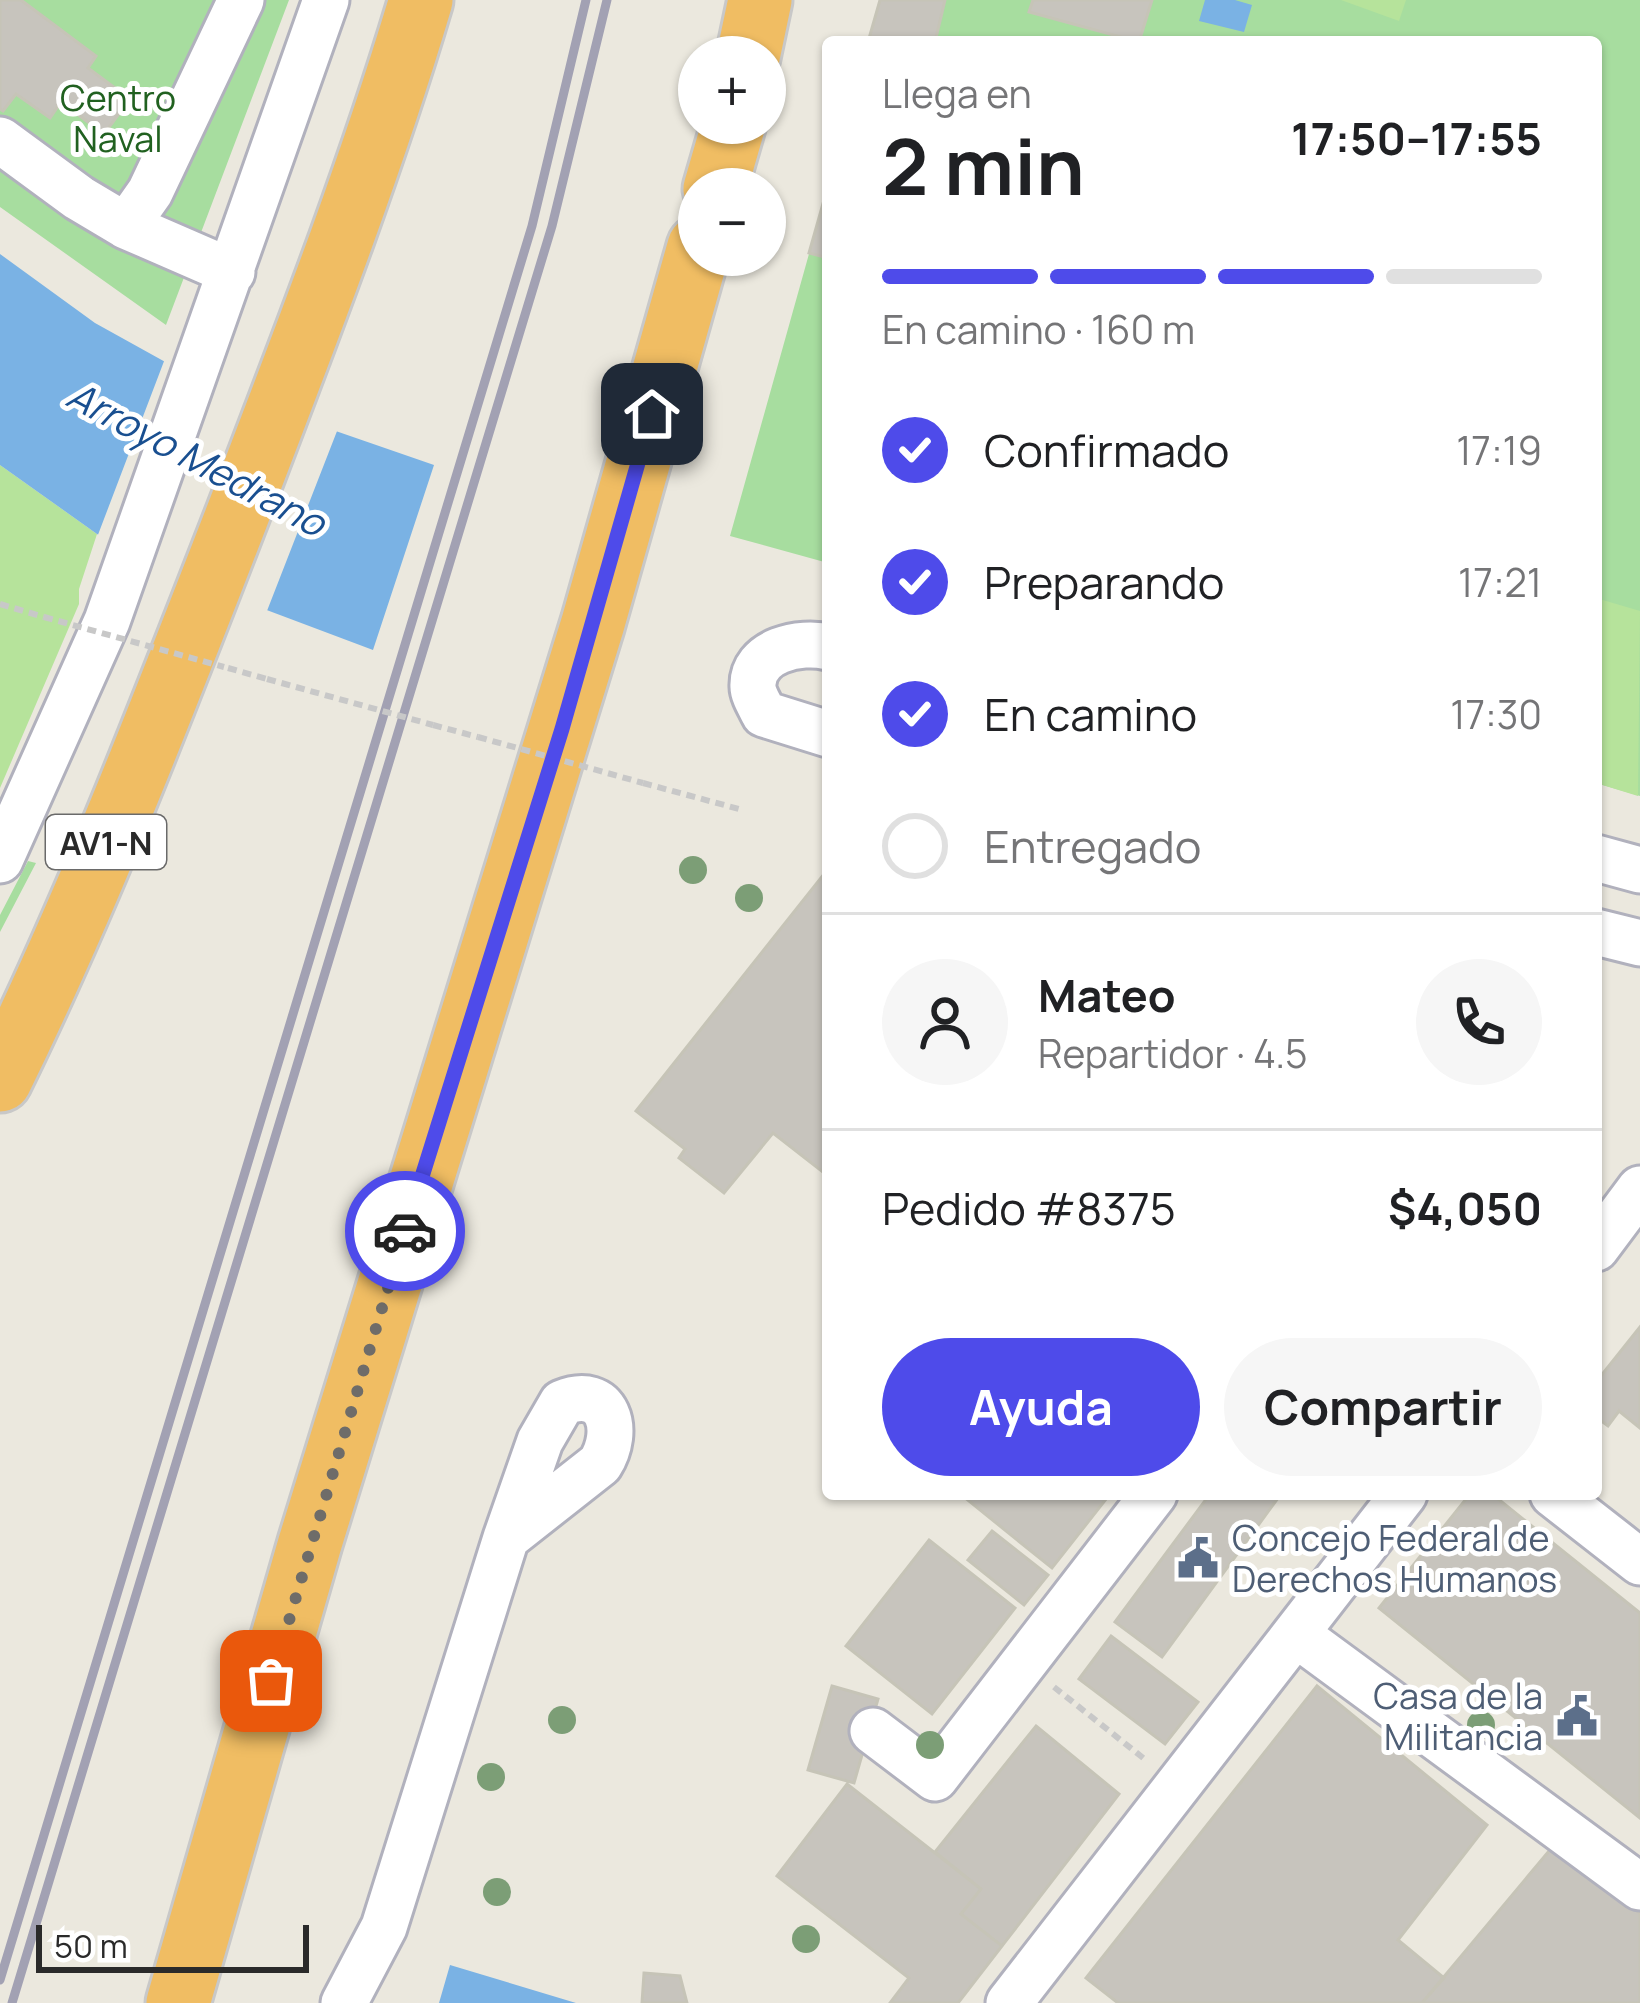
<!DOCTYPE html>
<html lang="es">
<meta charset="utf-8">
<style>
body{margin:0;font-family:Manrope,sans-serif;background:#f6f6f6;color:#202124;height:100vh;display:flex;flex-direction:column;font-size:45px;white-space:nowrap}
*{box-sizing:border-box;margin:0}
p{font-size:39px;color:#757577}
.icon{flex:none;width:66px;height:66px;fill:none;stroke:currentColor;stroke-width:2;stroke-linecap:round;stroke-linejoin:round}
.map{position:relative;flex:1;overflow:hidden}
.details{position:absolute;left:822px;top:36px;width:780px;height:1464px;display:flex;flex-direction:column;background:#fff;border-radius:12px;box-shadow:0 3px 9px #0004}
.details>*{flex:none}
.controls{position:absolute;left:678px;top:36px;display:grid;gap:24px}
.controls a{display:grid;place-items:center;width:108px;height:108px;border-radius:50%;background:#fff;box-shadow:0 3px 9px #0004;font-size:60px}
.scale{position:absolute;left:36px;bottom:30px;width:273px;box-sizing:border-box;padding-left:12px;border:6px solid #2a2a2a;border-top:0;font-size:33px;line-height:42px;white-space:nowrap;color:#2a2a2a;-webkit-text-stroke:9px #fff;paint-order:stroke}
.pin{position:absolute;display:grid;place-items:center;width:102px;height:102px;color:#fff;margin:-51px;border-radius:24px;box-shadow:0 6px 18px #0006}
.courier{position:absolute;display:grid;place-items:center;width:120px;height:120px;margin:-60px;border:9px solid #4e4bea;border-radius:50%;background:#fff;color:#222;box-shadow:0 3px 15px #0007}
.summary em{font-style:normal;font-weight:700}
.summary div{display:flex;flex-direction:column-reverse}
.summary{display:flex;align-items:center;justify-content:space-between;height:204px;padding:0 60px}
h1{font-size:78px;font-weight:700;line-height:90px}
.bar{display:grid;grid-template-columns:repeat(4,1fr);gap:18px 12px;align-content:center;height:144px;padding:0 60px}
.bar i{height:15px;border-radius:9px;background:#e0e0e0}
.bar .current{background:#4e4bea}
.bar p{grid-column:span 4}
.line{display:flex;align-items:center;gap:30px;padding:0 60px;border-top:3px solid #e0e0e0}
.line div{flex:1}
.round{display:grid;place-items:center;flex:none;width:126px;height:126px;border-radius:63px;background:#f6f6f6}
ol{padding:0 60px;list-style:none}
li{display:flex;align-items:center;gap:36px;height:132px}
li p{margin-inline-start:auto}
li .icon{padding:12px;border-radius:50%;background:#4e4bea;color:#fff;stroke-width:4}
li:last-child{color:#757577}
li i{width:66px;height:66px;border:6px solid #e0e0e0;border-radius:50%}
.cta{display:flex;gap:24px;margin-top:auto;padding:24px 60px}
.cta a{flex:1;height:138px;border-radius:72px;background:#4e4bea;color:#fff;font-size:48px;font-weight:700;line-height:138px;text-align:center}
.cta a+a{background:#f6f6f6;color:#202124}
.map>svg:first-child{display:block}
.green{fill:#a7dd9f}
.pitch{fill:#b6e39b}
.water{fill:#7ab2e4}
.pier{fill:#ebe8de}
.building{fill:#c7c4bd;stroke:#c6c4b7;stroke-width:3}
.lines{fill:none;stroke-linecap:round;stroke-linejoin:round}
.minor-casing{stroke:#b1b1bd;stroke-width:51}
.highway-casing{stroke:#c8c8c8;stroke-width:69}
.path{stroke:#c8c8c8;stroke-width:6;stroke-dasharray:9 6;stroke-linecap:butt}
.minor{stroke:#fff;stroke-width:45}
.highway{stroke:#f0bd63;stroke-width:63}
.rail{stroke:#a2a1b3;stroke-width:9}
.path-bridge{stroke:#c8c8c8;stroke-width:6;stroke-dasharray:9 6;stroke-linecap:butt}
.tree{fill:#7c9e76}
.done{stroke:#6e6c69;stroke-width:12;stroke-dasharray:0 21.6}
.route{stroke:#4e4bea;stroke-width:15}
.labels{text-anchor:middle;dominant-baseline:central;stroke-width:10;stroke-linejoin:round;paint-order:stroke}
.shield{fill:#fff;stroke:#6a6a6a;stroke-width:3}
.shield-label{font-size:33px;font-weight:bold;fill:#2a2a2a}
.park-label{font-size:36px;fill:#216120;stroke:#fff}
.service-label{font-size:36px;fill:#4e5e75;stroke:#fff;text-anchor:start}
.water-label{font-size:39px;font-style:italic;fill:#194f90;stroke:#fff}
</style>
<div class="map">
<svg width="1640" height="2003" viewBox="0 0 1640 2003">
<rect width="100%" height="100%" fill="#ebe8de"/>
<!-- green -->
<path class="green" d="M0 0H289L166 325 0 207Z
M880 0H1640V796L1596 783V42H868Z
M828 186V563L730 536Z
M28 861 36 863 0 932V915Z"/>
<!-- pitch -->
<path class="pitch" d="M1341 0H1406L1399 21Z
M0 465 97 534 79 589V604L0 788Z
M1596 598 1640 611 1638 796 1596 783Z"/>
<!-- water -->
<path class="water" d="M1205 0H1235L1252 5 1244 32 1199 21Z
M0 254 95 323 214 389 434 465 373 650 155 568 97 534 0 465Z
M450 1965 576 2003H439Z"/>
<!-- pier -->
<path class="pier" d="M166 356 216 384 339 426 265 616 152 574 96 540Z"/>
<!-- building -->
<path class="building" d="M0 0H21L96 56 88 68 130 99 104 134 61 102 50 118 16 94 3 111 0 109Z
M880 0H945L935 42H868Z
M1033 0H1152L1139 42 1029 12Z
M828 186V258L809 253Z
M828 869V1176L773 1133 724 1193 679 1158 685 1149 636 1111Z
M1640 1327V1428L1619 1411 1608 1426 1596 1417V1382Z
M966 1494H1110L1052 1568 964 1497Z
M1210 1494H1281L1162 1657 1115 1622Z
M1470 1494H1492L1640 1613V1818L1379 1608Z
M992 1531 1048 1575 1024 1605 968 1560Z
M929 1540 1015 1608 932 1714 846 1646Z
M1111 1636 1198 1702 1165 1744 1079 1679Z
M832 1686 878 1699 854 1783 808 1770Z
M1317 1686 1487 1825 1398 1940 1444 1978 1422 2003H1118L1086 1978Z
M1036 1726 1119 1794 1002 1946 961 1914 981 1889 935 1852Z
M847 1784 981 1889 961 1914 1002 1946 958 2003H890L909 1978 777 1876Z
M1554 1845 1640 1913V2003H1422Z
M644 1973 680 1976 687 2003H642Z"/>
<g class="lines">
<!-- minor casing -->
<g class="minor-casing">
<path id="minor" d="M0 140 79 198 126 226 150 192 241 0
M126 226 232 272
M828 647C801 640 751 650 753 687 753 695 761 707 764 714L828 734
M1596 858 1640 870
M0 860 107 621 326 0
M1596 932 1640 943
M1596 1248 1640 1189
M1553 1494 1640 1562
M1296 1634 1640 1887
M873 1731 935 1778 1154 1494
M344 2003 384 1927 506 1538 540 1441 562 1403C609 1384 621 1431 600 1464L506 1538
M1009 2003 1404 1494"/>
</g>
<!-- highway casing -->
<g class="highway-casing">
<path id="highway" d="M748 57 760 0
M715 189 734 123
M0 1080C90 897 163 706 237 516 302 346 369 175 421 0
M178 2003 310 1543 593 623 699 247"/>
</g>
<!-- path -->
<path class="path" d="M0 604 44 617
M228 668 267 679
M433 725 478 737
M643 783 739 809
M1054 1687 1147 1761"/>
<!-- minor -->
<use href="#minor" class="minor"/>
<!-- highway -->
<use href="#highway" class="highway"/>
<!-- rail -->
<path class="rail" d="M0 1980 532 226 586 0
M12 2003 552 226 607 0"/>
<!-- path-bridge -->
<path class="path-bridge" d="M44 617 224 667
M267 679 433 725
M478 737 643 783"/>
</g>
<!-- trees -->
<g class="tree">
<circle cx="693" cy="870" r="14"/>
<circle cx="749" cy="898" r="14"/>
<circle cx="562" cy="1720" r="14"/>
<circle cx="1481" cy="1725" r="14"/>
<circle cx="930" cy="1745" r="14"/>
<circle cx="491" cy="1777" r="14"/>
<circle cx="497" cy="1892" r="14"/>
<circle cx="806" cy="1939" r="14"/>
</g>
<g class="lines">
<!-- done -->
<path class="done" d="M271 1681 405 1231"/>
<!-- route -->
<path class="route" d="M405 1231 562 729 652 414"/>
</g>
<!-- icons -->
<defs>
<g id="civic-bare" transform="scale(3.24)"><path d="M-.6-6.5H3V-4.5H.6V-3L4-1V1h2V6H-6V1h2V-1L-.6-3ZM-1.2 2.5V6h2.4V2.5Z" fill="#5c6f8a" stroke="#fff" stroke-width="2.5" paint-order="stroke"/></g>
</defs>
<g fill-rule="evenodd">
<use href="#civic-bare" x="1198" y="1558"/>
<use href="#civic-bare" x="1577" y="1716"/>
</g>
<g class="labels">
<!-- shield labels -->
<rect class="shield" x="46" y="815" width="120" height="54" rx="9"/>
<g class="shield-label">
<text x="106" y="842">AV1-N</text>
</g>
<!-- park labels -->
<g class="park-label">
<text x="118" y="97">Centro<tspan x="118" dy="41">Naval</tspan></text>
</g>
<!-- service labels -->
<g class="service-label">
<text x="1232" y="1537">Concejo Federal de<tspan x="1232" dy="41">Derechos Humanos</tspan></text>
<text x="1543" y="1695" text-anchor="end">Casa de la<tspan x="1543" dy="41">Militancia</tspan></text>
</g>
<!-- water labels -->
<g class="water-label">
<text transform="translate(197 458) rotate(28)">Arroyo Medrano</text>
</g>
</g>
</svg>
<div class="controls">
<a>+</a>
<a>−</a>
</div>
<div class="scale">50 m</div>
<div class="pin" style="left:271px;top:1681px;background:#ea580c"><svg class="icon" aria-label="bag" viewBox="0 0 24 24"><path d="M5 8h14l-1 12H6zM9 8a3 3 0 0 1 6 0"/></svg></div>
<div class="pin" style="left:652px;top:414px;background:#1f2937"><svg class="icon" aria-label="home" viewBox="0 0 24 24"><path d="M3 11l9-7 9 7M6 9v11h12V9"/></svg></div>
<div class="courier" style="left:405px;top:1231px"><svg class="icon" aria-label="car" viewBox="0 0 24 24"><path d="M5 17H2v-5l4-1 3-4h7l3 4 3 1v5h-3M9 17h6M6 11h13"/><circle cx="7" cy="17" r="2"/><circle cx="17" cy="17" r="2"/></svg></div>
<section class="details">
<div class="summary"><div><h1>2 min</h1><p>Llega en</p></div><em>17:50–17:55</em></div>
<div class="bar"><i class="current"></i><i class="current"></i><i class="current"></i><i></i><p>En camino · 160 m</p></div>
<ol>
<li><svg class="icon" aria-label="check" viewBox="0 0 24 24"><path d="M5 12l5 5 9-10"/></svg>Confirmado<p>17:19</p></li>
<li><svg class="icon" aria-label="check" viewBox="0 0 24 24"><path d="M5 12l5 5 9-10"/></svg>Preparando<p>17:21</p></li>
<li><svg class="icon" aria-label="check" viewBox="0 0 24 24"><path d="M5 12l5 5 9-10"/></svg>En camino<p>17:30</p></li>
<li><i></i>Entregado</li>
</ol>
<div class="line" style="height:216px"><a class="round"><svg class="icon" aria-label="person" viewBox="0 0 24 24"><circle cx="12" cy="8" r="4"/><path d="M4 21q1-7 8-7t8 7"/></svg></a><div><b>Mateo</b><p>Repartidor · 4.5</p></div><a class="round"><svg class="icon" aria-label="phone" viewBox="0 0 24 24"><path d="M5 4h4l2 5-3 2q2 4 5 5l2-3 5 2v4C11 20 4 13 5 4z"/></svg></a></div>
<div class="line" style="height:156px"><div>Pedido #8375</div><b>$4,050</b></div>
<div class="cta"><a>Ayuda</a><a>Compartir</a></div>
</section>
</div>
